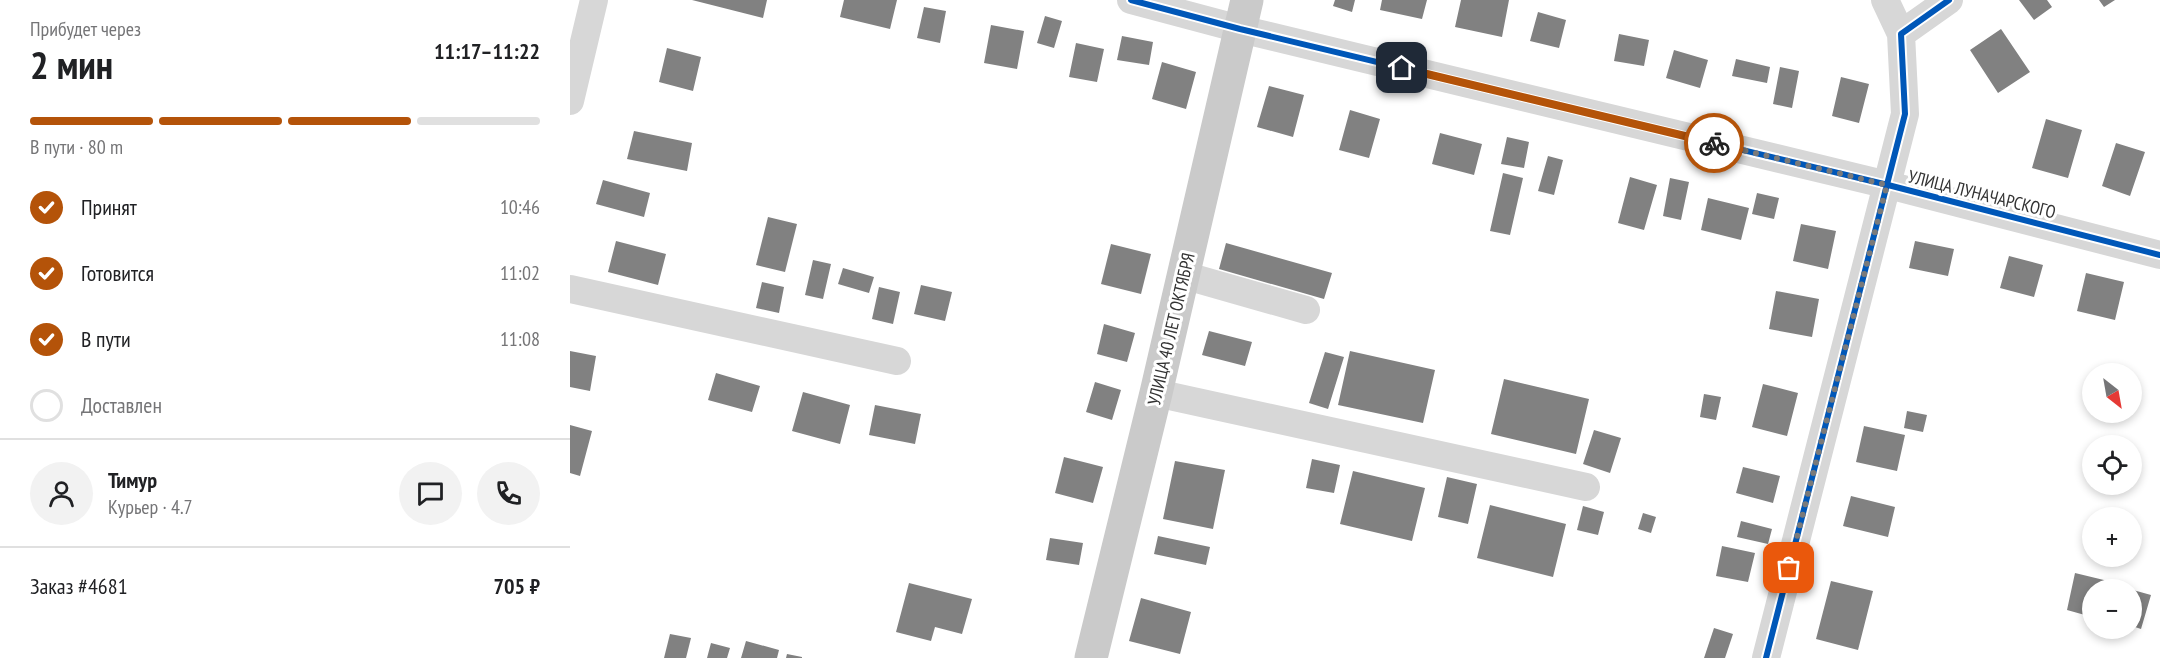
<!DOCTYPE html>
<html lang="ru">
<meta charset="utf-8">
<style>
body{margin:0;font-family:"PT Sans Narrow",sans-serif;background:#f2f2f2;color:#202124;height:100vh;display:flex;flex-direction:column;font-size:22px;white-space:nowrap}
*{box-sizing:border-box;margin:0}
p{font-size:20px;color:#757577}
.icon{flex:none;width:33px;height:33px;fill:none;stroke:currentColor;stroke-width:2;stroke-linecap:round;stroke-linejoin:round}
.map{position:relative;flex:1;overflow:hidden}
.panel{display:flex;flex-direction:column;background:#fff;width:570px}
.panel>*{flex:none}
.needle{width:39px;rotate:149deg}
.controls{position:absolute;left:1512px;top:363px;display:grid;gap:12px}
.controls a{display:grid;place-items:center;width:60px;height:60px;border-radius:50%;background:#fff;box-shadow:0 3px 9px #0003;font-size:30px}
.pin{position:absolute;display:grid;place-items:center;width:51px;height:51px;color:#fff;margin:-26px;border-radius:12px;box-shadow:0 3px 9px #0006}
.courier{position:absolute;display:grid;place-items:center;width:60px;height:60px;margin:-30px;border:4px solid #b45309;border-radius:50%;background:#fff;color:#222;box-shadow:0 2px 8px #0007}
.summary em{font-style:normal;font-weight:700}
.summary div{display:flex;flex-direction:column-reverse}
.summary{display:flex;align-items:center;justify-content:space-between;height:102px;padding:0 30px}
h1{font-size:39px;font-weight:700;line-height:45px}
.bar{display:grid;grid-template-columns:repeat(4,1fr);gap:9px 6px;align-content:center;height:72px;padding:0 30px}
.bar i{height:8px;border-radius:4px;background:#e0e0e0}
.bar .selected{background:#b45309}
.bar p{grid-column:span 4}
.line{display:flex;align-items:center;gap:15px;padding:0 30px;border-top:2px solid #e0e0e0}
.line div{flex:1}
.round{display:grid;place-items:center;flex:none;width:63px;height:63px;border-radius:32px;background:#f2f2f2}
ol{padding:0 30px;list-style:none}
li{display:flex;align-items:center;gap:18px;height:66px}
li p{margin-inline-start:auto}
li .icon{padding:6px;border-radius:50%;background:#b45309;color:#fff;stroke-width:4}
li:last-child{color:#757577}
li i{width:33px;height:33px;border:3px solid #e0e0e0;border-radius:50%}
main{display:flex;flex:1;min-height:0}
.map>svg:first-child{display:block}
.building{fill:#818181}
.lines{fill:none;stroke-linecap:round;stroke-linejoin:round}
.minor{stroke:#d7d7d7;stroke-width:28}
.major{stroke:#cacaca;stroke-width:33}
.cycleway-casing{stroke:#fff;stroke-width:10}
.cycleway{stroke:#0057b8;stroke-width:6}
.done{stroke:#7a7a7a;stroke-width:6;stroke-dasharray:0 10.8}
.route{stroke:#b45309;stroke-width:8}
.labels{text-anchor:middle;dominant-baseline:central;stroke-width:6;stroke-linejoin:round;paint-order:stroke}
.street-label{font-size:18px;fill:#333;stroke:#fff}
</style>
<main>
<section class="panel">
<div class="summary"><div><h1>2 мин</h1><p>Прибудет через</p></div><em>11:17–11:22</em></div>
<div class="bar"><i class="selected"></i><i class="selected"></i><i class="selected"></i><i></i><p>В пути · 80 m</p></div>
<ol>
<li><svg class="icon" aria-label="check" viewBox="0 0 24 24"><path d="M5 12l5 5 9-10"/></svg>Принят<p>10:46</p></li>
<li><svg class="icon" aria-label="check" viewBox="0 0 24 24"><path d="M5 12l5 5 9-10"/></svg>Готовится<p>11:02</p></li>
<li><svg class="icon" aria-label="check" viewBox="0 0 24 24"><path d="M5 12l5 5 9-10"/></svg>В пути<p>11:08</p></li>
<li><i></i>Доставлен</li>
</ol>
<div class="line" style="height:108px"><a class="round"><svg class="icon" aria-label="person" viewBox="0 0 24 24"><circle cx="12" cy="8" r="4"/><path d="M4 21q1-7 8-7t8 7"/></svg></a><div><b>Тимур</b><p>Курьер · 4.7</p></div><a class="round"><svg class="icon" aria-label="chat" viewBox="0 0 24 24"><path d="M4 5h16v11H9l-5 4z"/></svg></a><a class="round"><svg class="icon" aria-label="phone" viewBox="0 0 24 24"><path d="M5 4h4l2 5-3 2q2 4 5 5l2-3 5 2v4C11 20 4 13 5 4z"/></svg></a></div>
<div class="line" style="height:78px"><div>Заказ #4681</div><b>705 ₽</b></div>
</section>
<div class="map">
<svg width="1590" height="658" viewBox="0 0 1590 658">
<rect width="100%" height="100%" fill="#fff"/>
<!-- building -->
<path class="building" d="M122 0H197L193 18Z
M274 0H327L320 29 270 17Z
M765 0H785L782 12 763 6Z
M812 0H857L852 19 810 10Z
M891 0H939L932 37 885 27Z
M1449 0H1477L1482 7 1464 20Z
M1529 0H1545L1534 7Z
M354 7 376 11 370 43 347 38Z
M968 12 996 20 989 48 960 41Z
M475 16 492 21 484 48 467 43Z
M421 25 454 31 447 69 414 63Z
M1431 29 1460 72 1428 93 1400 50Z
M1049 34 1079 40 1074 66 1044 61Z
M552 36 583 42 579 65 547 60Z
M506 43 534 49 527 82 499 77Z
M97 48 131 57 123 91 89 82Z
M1104 50 1138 60 1130 88 1096 78Z
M1166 59 1200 67 1197 83 1162 76Z
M592 62 626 72 616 109 582 99Z
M1210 67 1229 71 1222 108 1203 104Z
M1271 77 1299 84 1289 123 1262 116Z
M699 86 734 95 723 137 687 127Z
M780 110 810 119 799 158 769 150Z
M1476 119 1512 130 1498 178 1462 168Z
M64 131 122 143 117 171 57 159Z
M870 133 912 144 904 175 862 164Z
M937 137 959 142 954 168 931 164Z
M1546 143 1575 152 1560 196 1532 186Z
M978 156 993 160 984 195 968 191Z
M933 173 953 178 940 235 920 231Z
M1060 177 1087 185 1074 230 1048 223Z
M1100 178 1119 182 1111 220 1093 216Z
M33 180 80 193 74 217 26 204Z
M1187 193 1209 198 1204 219 1182 214Z
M1138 198 1179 208 1171 240 1131 230Z
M198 217 227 224 215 272 186 265Z
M1231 224 1266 231 1258 269 1223 261Z
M46 241 96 254 88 285 38 272Z
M1345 241 1384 249 1378 276 1339 268Z
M656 243 762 273 754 299 649 269Z
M541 244 581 254 571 294 531 284Z
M1439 256 1473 265 1464 297 1430 288Z
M243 260 261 264 253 299 235 295Z
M273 268 304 277 299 293 268 284Z
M1516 273 1554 282 1545 320 1507 311Z
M192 282 214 287 209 313 186 308Z
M351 285 382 292 375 321 344 314Z
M309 287 330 292 323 324 302 319Z
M1206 291 1249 299 1242 337 1199 329Z
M534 324 565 333 557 362 527 354Z
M639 331 682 342 675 366 632 355Z
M0 351 26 356 20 391 0 387Z
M780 351 865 370 853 423 768 405Z
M755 352 774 357 758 409 739 403Z
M146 373 190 386 182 412 138 400Z
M934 379 1019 399 1006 454 921 434Z
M525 382 551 390 542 420 516 412Z
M1193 384 1228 393 1217 436 1182 427Z
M233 392 280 405 270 444 222 431Z
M1134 394 1151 397 1146 420 1130 417Z
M305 405 351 414 345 444 299 435Z
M1337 411 1357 415 1353 432 1334 428Z
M0 425 22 431 10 476 0 473Z
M1294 426 1335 435 1327 471 1286 462Z
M1024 430 1051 438 1040 473 1013 464Z
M494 457 533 467 523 503 485 493Z
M742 459 770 465 764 493 736 488Z
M605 461 655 470 643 529 593 519Z
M1173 467 1210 476 1203 503 1166 493Z
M783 471 855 488 842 541 770 524Z
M877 477 907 484 898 524 868 517Z
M1281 496 1325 507 1318 537 1273 526Z
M920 505 996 524 983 577 907 558Z
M1013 506 1034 512 1028 535 1007 530Z
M1073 513 1086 517 1081 533 1068 529Z
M1171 521 1202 529 1198 544 1167 537Z
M588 536 640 547 636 565 584 554Z
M480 538 513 543 509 565 476 560Z
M1152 546 1185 553 1178 582 1146 576Z
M1505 573 1538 581 1535 590H1522V617L1497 610Z
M1261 581 1303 591 1288 650 1246 639Z
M339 583 402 599 392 634 365 627 361 641 326 632Z
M1563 590 1581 595 1571 629 1562 626Z
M571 598 621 612 610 654 559 641Z
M1144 628 1163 634 1155 658H1134Z
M100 634 121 638 116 658H94Z
M176 641 209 650 207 658H171Z
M141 643 160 648 157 658H137Z
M217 654 232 657V658H216Z"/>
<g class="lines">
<!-- minor -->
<path class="minor" d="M561 0 670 29 1318 185 1590 255
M1315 0 1331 34
M0 101 24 0
M613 275 736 310
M0 289 327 361
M586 393 1016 487
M1196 658 1335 114 1331 34 1379 0"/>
<!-- major -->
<path class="major" d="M521 658 586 393 677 0"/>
<!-- cycleway casing -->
<g class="cycleway-casing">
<path id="cycleway" d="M561 0 670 29 1318 185 1590 255
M1196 658 1335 114 1331 34 1379 0"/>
</g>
<!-- cycleway -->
<use href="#cycleway" class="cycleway"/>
</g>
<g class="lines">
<!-- done -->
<path class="done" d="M1144 143 1317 185 1219 568"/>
<!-- route -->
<path class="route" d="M832 68 1144 143"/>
</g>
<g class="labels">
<!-- street labels -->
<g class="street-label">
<text transform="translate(1412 194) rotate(14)">УЛИЦА ЛУНАЧАРСКОГО</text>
<text transform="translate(601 329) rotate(-77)">УЛИЦА 40 ЛЕТ ОКТЯБРЯ</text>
</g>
</g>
</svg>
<div class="controls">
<a><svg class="needle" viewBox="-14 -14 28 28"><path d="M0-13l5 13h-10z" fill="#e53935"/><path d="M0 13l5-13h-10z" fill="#757577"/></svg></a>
<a><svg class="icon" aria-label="locate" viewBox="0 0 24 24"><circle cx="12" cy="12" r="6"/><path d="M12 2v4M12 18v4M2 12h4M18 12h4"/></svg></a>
<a>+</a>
<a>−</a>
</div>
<div class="pin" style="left:1219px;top:568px;background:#ea580c"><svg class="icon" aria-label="bag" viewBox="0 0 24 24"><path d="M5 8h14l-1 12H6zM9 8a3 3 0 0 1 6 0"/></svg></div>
<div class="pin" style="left:832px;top:68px;background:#1f2937"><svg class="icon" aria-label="home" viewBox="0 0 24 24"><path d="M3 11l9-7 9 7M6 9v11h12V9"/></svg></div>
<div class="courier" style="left:1144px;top:143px"><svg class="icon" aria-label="bike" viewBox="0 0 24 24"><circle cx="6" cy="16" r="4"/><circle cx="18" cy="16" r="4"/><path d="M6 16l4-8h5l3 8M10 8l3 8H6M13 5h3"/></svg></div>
</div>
</main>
